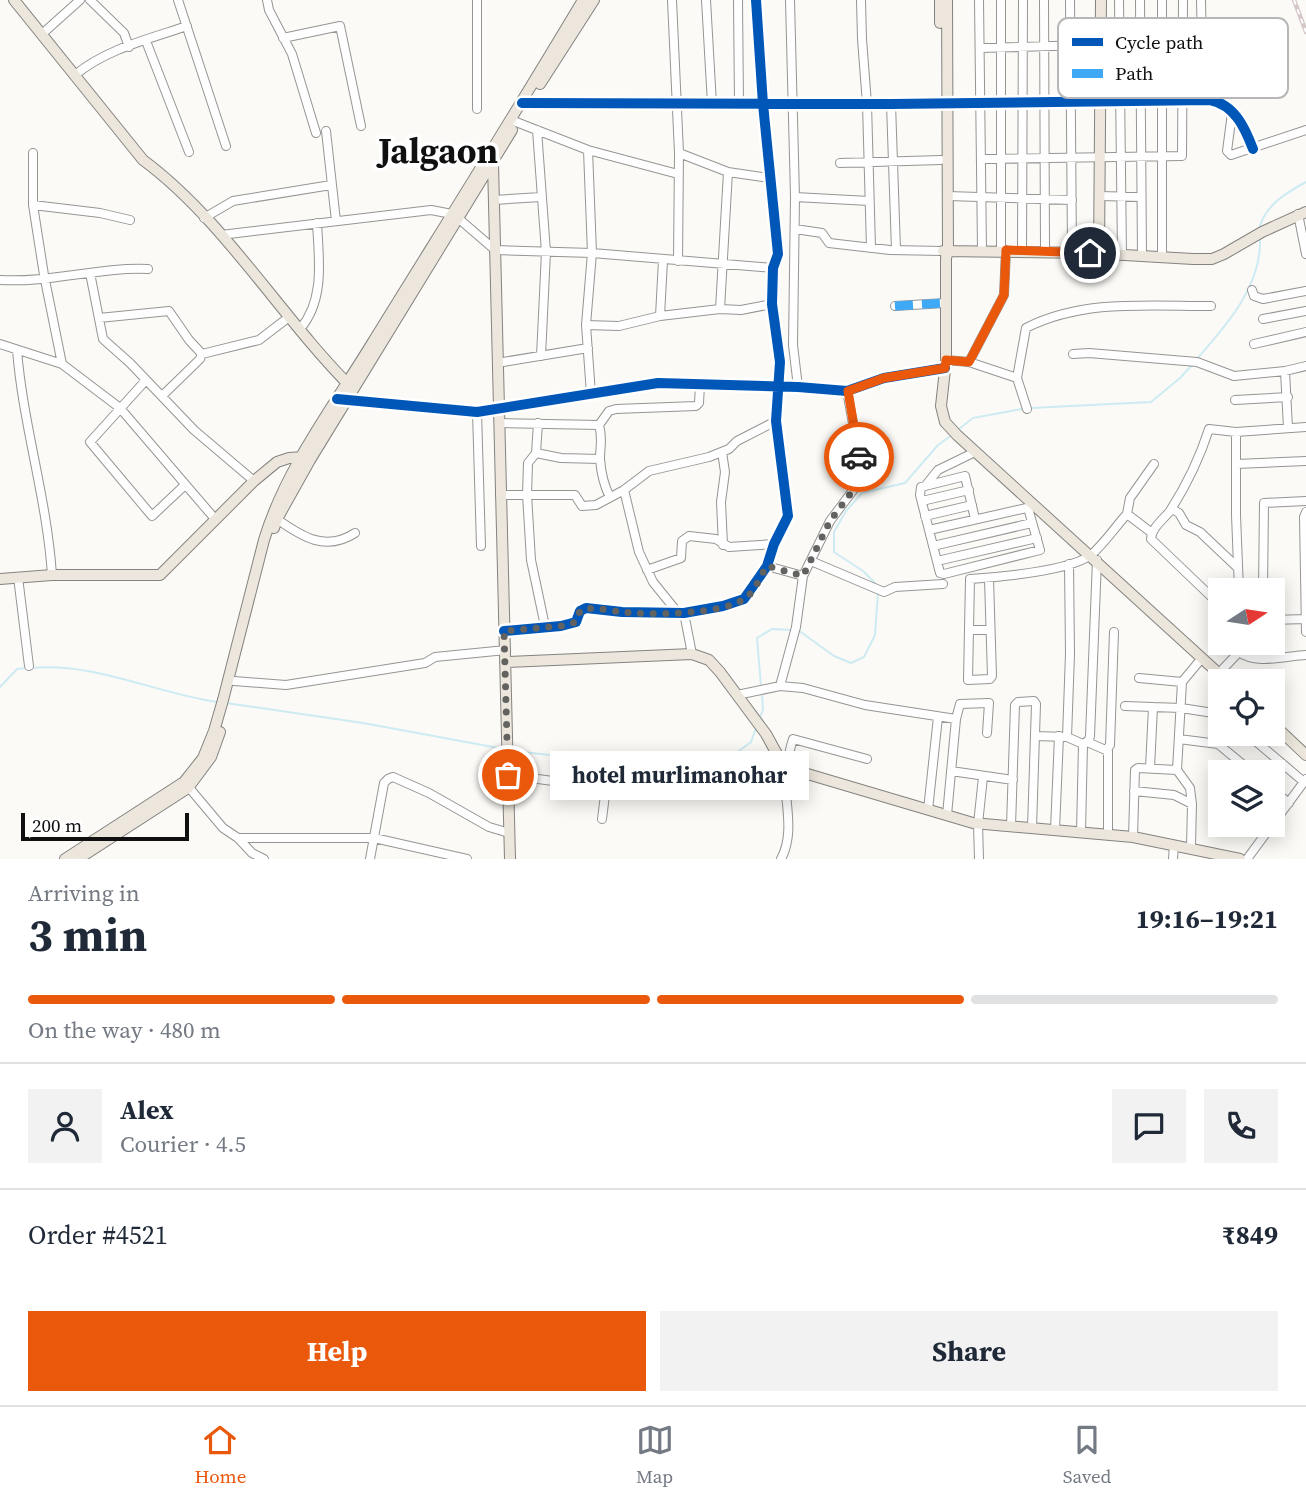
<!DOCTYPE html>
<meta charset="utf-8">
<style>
body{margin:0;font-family:"Source Serif 4",serif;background:#f2f2f3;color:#1f2937;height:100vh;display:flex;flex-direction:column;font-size:26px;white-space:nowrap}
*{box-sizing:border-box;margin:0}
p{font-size:23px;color:#747a83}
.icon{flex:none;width:38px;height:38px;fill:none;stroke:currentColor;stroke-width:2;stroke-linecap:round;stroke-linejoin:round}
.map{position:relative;height:859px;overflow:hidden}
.drawer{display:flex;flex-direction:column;background:#fff;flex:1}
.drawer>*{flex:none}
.needle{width:46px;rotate:78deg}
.buttons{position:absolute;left:1208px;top:578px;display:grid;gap:14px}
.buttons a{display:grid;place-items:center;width:77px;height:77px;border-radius:0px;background:#fff;box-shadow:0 4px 18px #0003;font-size:35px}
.scale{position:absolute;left:21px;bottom:18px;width:168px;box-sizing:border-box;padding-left:7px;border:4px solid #101010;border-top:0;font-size:19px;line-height:24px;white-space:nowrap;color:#101010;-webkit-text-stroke:5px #fff;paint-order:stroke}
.pin{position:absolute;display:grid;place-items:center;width:60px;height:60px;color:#fff;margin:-30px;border:4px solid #fff;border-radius:50%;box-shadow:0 2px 7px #0007}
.courier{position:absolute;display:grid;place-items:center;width:70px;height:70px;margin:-35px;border:5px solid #ea580c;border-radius:50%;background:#fff;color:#222;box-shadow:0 2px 9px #0007}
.bubble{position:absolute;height:49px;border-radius:0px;background:#fff;box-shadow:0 4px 18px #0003;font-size:23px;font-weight:700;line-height:49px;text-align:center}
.overview em{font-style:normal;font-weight:700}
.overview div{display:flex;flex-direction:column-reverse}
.overview{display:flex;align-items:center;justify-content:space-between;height:119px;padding:0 28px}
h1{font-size:46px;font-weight:700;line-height:52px}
.bar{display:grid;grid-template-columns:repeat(4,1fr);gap:10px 7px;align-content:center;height:84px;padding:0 28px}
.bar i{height:9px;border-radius:5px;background:#e0e1e3}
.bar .current{background:#ea580c}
.bar p{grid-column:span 4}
.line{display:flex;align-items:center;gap:18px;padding:0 28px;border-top:2px solid #e0e1e3}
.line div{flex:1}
.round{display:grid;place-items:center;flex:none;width:74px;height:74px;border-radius:0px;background:#f2f2f3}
.action{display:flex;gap:14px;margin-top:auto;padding:14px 28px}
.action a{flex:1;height:80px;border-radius:0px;background:#ea580c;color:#fff;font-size:28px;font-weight:700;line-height:80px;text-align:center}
.action a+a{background:#f2f2f3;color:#1f2937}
.tab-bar{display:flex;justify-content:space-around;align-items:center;height:98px;border-top:2px solid #e0e1e3;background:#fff;font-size:19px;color:#747a83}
.tab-bar a{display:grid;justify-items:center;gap:4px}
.tab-bar .current{color:#ea580c}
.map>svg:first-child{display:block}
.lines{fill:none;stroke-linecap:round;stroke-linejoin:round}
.stream{stroke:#ceebf3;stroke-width:2}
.minor-casing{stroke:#969594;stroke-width:10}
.major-casing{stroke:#838381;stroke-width:12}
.minor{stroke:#fefefe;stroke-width:8}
.major{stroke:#ece6dc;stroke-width:10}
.rail-casing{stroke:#d6c7c9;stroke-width:4.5}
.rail{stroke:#fff;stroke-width:2;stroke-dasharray:5;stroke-linecap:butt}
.quiet{stroke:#3fa9f5;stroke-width:9;stroke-dasharray:18 9;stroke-linecap:butt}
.cycleway-casing{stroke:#fff;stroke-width:15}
.cycleway{stroke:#0057b8;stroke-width:10}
.done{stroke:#626260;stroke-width:7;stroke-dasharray:0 12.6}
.route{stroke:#ea580c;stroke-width:9}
.labels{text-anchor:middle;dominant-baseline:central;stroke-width:7;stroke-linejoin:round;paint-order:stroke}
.town-label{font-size:35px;font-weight:bold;fill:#101010;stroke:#fff}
.key{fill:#fff;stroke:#b7b7b7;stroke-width:2}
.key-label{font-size:19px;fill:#101010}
</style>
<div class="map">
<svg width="1306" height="859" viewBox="0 0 1306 859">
<rect width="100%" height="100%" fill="#fbfaf6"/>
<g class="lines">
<!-- stream -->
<path class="stream" d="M1259 229C1265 205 1286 193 1306 182
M1196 360C1226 326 1262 286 1260 238
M1031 408 1151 402 1180 378 1193 364
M959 429 973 418 1022 409
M876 584 863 571 834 552V532L846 511 862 493 905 483 938 445 952 435
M798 630 834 656 851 663 864 657 875 635 878 592
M31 668C95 662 155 693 217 702
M761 686 757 638 772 629 792 630
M0 687 17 669 26 668
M226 703 363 723 504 749
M759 720 763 710 762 695
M513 751 680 769 728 759 751 742 756 728"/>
<!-- minor casing -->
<g class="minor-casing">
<path id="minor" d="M90 0 124 33 129 47
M178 0 226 146
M267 0 269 10 292 54 316 133
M477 0V109
M672 0 679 153 678 261
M706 0 712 104
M738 0 739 104
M790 0 795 197 793 345 798 387
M861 0 862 39 867 104 871 248
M979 0 982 251
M1001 0V251
M1044 0 1045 252
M1070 0 1072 252
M1119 0 1122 255
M1140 0 1142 256
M1162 0V257
M1201 0 1203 100
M42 34 80 0
M283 38 340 26 361 126
M146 41 189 152
M980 48 1202 42
M75 75C106 49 149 39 187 26
M522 103 891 104 1210 100C1235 105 1245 128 1253 149
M891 104 896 250
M1232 113 1227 151 1231 155 1306 130
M511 120 588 150 592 253 586 325 591 394
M537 130 546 252 541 356
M326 131 336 221
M588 150 678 174
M33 153V205L44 275 62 364
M679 153 728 172 769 178
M981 159 1182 156 1183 0
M840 163 941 160
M948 196 1072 200
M1099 196 1141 197
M795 197 869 201
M494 200 541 197
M33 205 100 213 130 220
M1298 214 1306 254
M204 218 233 201 331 185
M458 218 495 250 592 253 773 268
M795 229 822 233 829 243 890 250 943 251
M221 235 431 210 452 214
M1022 251 1023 0
M90 273 103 339 130 363 194 430 254 481
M0 280C50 283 98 267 148 269
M1252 290 1254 296 1263 299 1306 291
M895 306 945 303
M720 309 728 172
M660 316 663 260
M99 318 169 311 189 340 202 354
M1263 319 1306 311
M586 325 619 326 660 316 720 309 741 310 772 304
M300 329C325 300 319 260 317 223
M0 344 62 364 120 408 215 519
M1254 344 1306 332
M17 350C23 425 47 499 52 575
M1073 354 1089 353 1197 362 1234 376 1285 371 1306 366
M946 360 969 362 1017 378
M969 362 1004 295 1006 250
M497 363 588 348
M1285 371 1288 428
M146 380 90 442 152 516 185 485
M162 396 200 359 202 354 259 340 289 317
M343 399 477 412 658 383 798 387 847 391 884 378 945 368
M1235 400 1288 397
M1027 409 1017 378 1026 328C1083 299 1149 306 1211 306
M477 412 481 546
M499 423 599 425 609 411 616 409 696 406 699 403 700 385
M538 423 536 453 528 463 527 495 531 560 545 626
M599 425C603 438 600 446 600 459 601 472 604 486 610 497
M1236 432V515L1239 590
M722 452 725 472 721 502 723 545
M536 453 561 458 600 459
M1236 464 1306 461
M926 485 938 470 975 452
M624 490 639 552 653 582 678 613
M500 495H575L582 506 596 505 624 490 649 471 709 457 729 449 737 441 776 421
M922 501 969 490
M1170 511 1172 509 1179 513 1186 525 1200 532 1238 568
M1306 512 1304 517 1306 632
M925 516 972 505
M277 519C302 537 326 552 355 533
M975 519 965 476 921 487 920 495 940 573 944 574 1040 550 1028 508
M929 530 1031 507
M1152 533 1127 514 1130 498 1154 464
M933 546 1032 523
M811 561 884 592 895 587 943 584
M937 561 1037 538
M767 566 803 576 830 521 857 485 859 456 847 391
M647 570 681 558 682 541 689 536 716 539 729 547 774 544
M18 577 29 666
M989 579 992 676 990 679 968 680 970 579C998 577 1069 571 1091 555 1104 544 1116 526 1127 514
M1263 590 1264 503 1306 501
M1220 605 1151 539C1152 527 1163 520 1170 511 1186 486 1200 457 1209 429L1236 432 1306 427
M684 613 692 654
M1272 620 1306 619
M969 630H990
M504 631 561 626 576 622 580 611 586 608 622 612 684 613 723 606 744 599 767 566 774 544 788 516 776 421 780 362 772 304 773 268 778 254 763 104 756 0
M1260 642 1262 659
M1239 652C1256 665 1285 656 1306 655
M1219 673 1239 652V642
M1139 678 1182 682
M234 681 286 685 425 663 435 657 506 650
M780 686 796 627 803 576
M737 695 780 686 803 688 865 705 956 719
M1125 706 1181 708 1220 714
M1246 733 1304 782
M1035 736 1067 737 1083 744 1081 832
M1067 737 1070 654 1069 564
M1179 739 1218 744 1252 772
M1087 742 1108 751V834
M1083 744 1089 740 1090 736 1097 560
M1107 749 1110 745 1114 632
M1150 768 1153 707
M1177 770 1190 788 1192 804
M951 771 1013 780
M508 775 627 791
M186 784 223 828 238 838 252 853 264 859
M1272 789 1289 803
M1134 791 1174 795 1192 804 1191 847
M928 810 938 717
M947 815 956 719 960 704 989 703 987 733
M602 819 606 787
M1011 826 1015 705 1018 702 1034 701 1036 704 1032 828
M1055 830 1059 736
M1133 837 1135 770 1138 768 1177 770 1182 682 1202 658
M238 838H374L467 859
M370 859 384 783 388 779 393 777 429 793 489 827 509 833
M781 859C792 839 788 815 786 794 785 777 788 754 793 739L867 759
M979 859 978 824 983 777
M1173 859 1174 845
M1247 859 1306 779"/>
</g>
<!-- major casing -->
<g class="major-casing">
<path id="major" d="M14 0 143 160C223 219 281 317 351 387
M940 0V23
M947 0 948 251 946 258V360L941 406 945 422 957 435 1227 681
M540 84 594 0
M493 163 510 859
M943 251 1090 253 1193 259H1212L1224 254 1262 232 1306 212
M1099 253 1101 0
M274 528 277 519 310 460 512 130
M0 579 52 575H160L254 481 277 462 289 458 303 457 306 459
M507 662 692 654 709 660 720 672 766 734 777 754 794 770 973 823 1133 837 1240 859
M1272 723 1306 755
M65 859 184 782 203 758 214 731 223 700 264 540C285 470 333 407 371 345 442 230 514 116 583 0
M78 859 188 788 211 757 220 732"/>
</g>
<!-- minor -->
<use href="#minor" class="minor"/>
<!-- major -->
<use href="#major" class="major"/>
<!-- rail casing -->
<g class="rail-casing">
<path id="rail" d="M1294 0 1306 32"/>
</g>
<!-- rail -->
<use href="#rail" class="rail"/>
<!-- quiet -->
<path class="quiet" d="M895 306 945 303"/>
<!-- cycleway casing -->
<g class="cycleway-casing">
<path id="cycleway" d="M522 103 891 104 1210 100C1235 105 1245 128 1253 149
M337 399 477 412 658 383 798 387 847 391 884 378 945 368
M504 631 561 626 576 622 580 611 586 608 622 612 684 613 723 606 744 599 767 566 774 544 788 516 776 421 780 362 772 304 773 268 778 254 763 104 756 0"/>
</g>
<!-- cycleway -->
<use href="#cycleway" class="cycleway"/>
</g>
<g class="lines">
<!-- done -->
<path class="done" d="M508 775 504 631 561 626 576 622 580 611C593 605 609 611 623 612 653 615 721 615 746 598 755 591 761 575 767 566L803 576 830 521 857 485 859 457"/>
<!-- route -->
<path class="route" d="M859 457 848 391 884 378 945 368 946 360 969 362 1004 295 1006 250 1090 253"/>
</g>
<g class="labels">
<!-- town labels -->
<g class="town-label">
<text x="438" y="151">Jalgaon</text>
</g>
</g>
<!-- legend -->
<rect x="1058" y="18" width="230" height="80" rx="10" class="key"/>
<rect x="1072" y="38" width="31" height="8" fill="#0057b8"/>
<rect x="1072" y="69" width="31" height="9" fill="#3fa9f5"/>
<g class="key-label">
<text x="1115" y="49">Cycle path</text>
<text x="1115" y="80">Path</text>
</g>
</svg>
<div class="buttons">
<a><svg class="needle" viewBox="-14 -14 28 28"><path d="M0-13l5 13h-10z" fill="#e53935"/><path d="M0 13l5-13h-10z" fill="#747a83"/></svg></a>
<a><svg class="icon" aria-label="locate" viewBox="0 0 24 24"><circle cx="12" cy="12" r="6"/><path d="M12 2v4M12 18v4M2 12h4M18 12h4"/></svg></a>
<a><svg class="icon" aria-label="layers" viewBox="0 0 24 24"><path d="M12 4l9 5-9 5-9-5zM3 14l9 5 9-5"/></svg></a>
</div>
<div class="scale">200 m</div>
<div class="pin" style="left:508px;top:775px;background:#ea580c"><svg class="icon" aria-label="bag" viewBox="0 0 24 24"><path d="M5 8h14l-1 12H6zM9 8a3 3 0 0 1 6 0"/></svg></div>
<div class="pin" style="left:1090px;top:253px;background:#1f2937"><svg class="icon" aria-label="home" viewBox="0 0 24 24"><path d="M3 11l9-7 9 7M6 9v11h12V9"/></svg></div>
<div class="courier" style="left:859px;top:457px"><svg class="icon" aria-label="car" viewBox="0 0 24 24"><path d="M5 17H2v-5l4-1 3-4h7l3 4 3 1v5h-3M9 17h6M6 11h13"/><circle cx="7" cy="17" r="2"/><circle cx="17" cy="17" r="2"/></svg></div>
<div class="bubble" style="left:550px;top:751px;width:259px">hotel murlimanohar</div>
</div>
<section class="drawer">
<div class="overview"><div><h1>3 min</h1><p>Arriving in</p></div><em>19:16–19:21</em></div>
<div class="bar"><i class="current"></i><i class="current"></i><i class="current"></i><i></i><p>On the way · 480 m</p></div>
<div class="line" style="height:126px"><a class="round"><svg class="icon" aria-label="person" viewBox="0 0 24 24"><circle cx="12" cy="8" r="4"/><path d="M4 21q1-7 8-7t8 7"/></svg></a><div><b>Alex</b><p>Courier · 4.5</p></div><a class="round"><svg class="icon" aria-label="chat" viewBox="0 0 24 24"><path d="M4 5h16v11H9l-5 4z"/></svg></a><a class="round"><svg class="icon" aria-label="phone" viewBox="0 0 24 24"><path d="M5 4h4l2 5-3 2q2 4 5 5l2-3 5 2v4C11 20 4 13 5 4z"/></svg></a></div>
<div class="line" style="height:91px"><div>Order #4521</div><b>₹849</b></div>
<div class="action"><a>Help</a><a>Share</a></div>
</section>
<nav class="tab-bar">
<a class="current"><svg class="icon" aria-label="home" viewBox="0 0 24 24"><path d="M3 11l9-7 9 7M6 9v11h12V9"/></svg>Home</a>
<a><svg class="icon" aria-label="map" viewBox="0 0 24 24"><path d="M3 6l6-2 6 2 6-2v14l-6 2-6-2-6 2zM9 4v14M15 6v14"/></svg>Map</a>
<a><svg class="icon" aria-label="saved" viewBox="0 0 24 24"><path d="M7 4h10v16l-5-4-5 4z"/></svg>Saved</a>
</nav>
